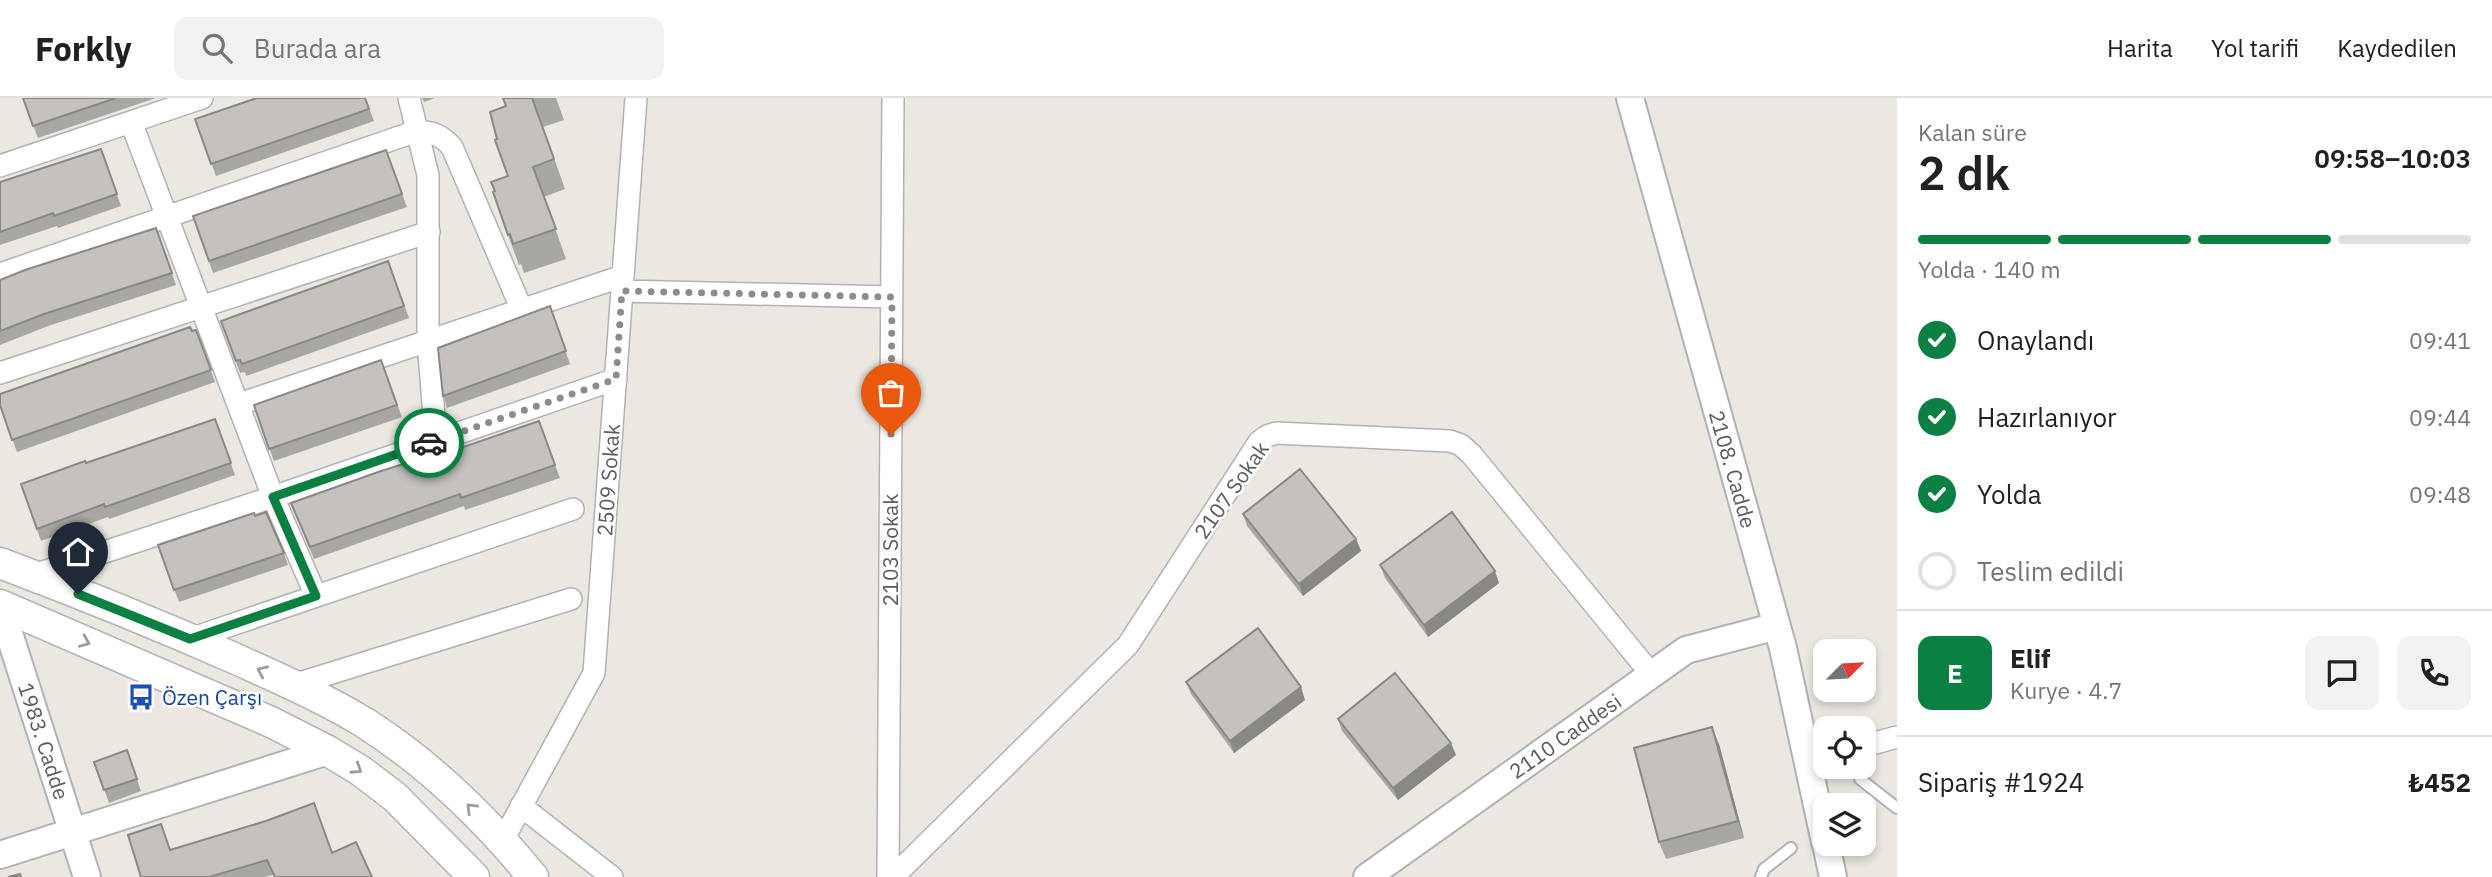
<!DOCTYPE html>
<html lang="tr">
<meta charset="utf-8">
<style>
body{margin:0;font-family:"IBM Plex Sans",sans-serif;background:#f2f2f2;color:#202124;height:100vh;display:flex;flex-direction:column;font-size:26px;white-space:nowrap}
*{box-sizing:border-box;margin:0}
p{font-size:23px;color:#757577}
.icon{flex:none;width:38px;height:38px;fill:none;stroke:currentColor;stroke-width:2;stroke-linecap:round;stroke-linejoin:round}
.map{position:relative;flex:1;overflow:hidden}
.details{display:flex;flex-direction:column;background:#fff;width:595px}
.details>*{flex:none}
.needle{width:46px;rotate:66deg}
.tools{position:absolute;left:1813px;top:541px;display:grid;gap:14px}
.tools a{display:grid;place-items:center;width:63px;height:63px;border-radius:14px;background:#fff;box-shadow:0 4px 10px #0003;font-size:35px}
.pin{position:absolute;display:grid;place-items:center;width:60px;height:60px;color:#fff;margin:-72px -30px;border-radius:50% 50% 50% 0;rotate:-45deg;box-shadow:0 0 7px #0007}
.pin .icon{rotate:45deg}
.courier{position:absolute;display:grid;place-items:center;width:70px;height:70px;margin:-35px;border:5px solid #0b8043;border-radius:50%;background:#fff;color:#222;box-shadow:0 2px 9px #0007}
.summary em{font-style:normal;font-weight:600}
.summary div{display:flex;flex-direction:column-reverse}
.summary{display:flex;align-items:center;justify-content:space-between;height:119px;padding:0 21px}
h1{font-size:46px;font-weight:600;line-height:52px}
.bar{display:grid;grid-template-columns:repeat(4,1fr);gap:10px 7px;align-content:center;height:84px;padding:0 21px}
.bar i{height:9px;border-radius:5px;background:#e0e0e0}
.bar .current{background:#0b8043}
.bar p{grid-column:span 4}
.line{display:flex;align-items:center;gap:18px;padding:0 21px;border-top:2px solid #e0e0e0}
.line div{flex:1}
.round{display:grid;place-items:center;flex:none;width:74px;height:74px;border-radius:14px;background:#f2f2f2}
ol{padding:0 21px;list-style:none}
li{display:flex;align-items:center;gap:21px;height:77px}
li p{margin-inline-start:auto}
li .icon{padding:7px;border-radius:50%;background:#0b8043;color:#fff;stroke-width:4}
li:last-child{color:#757577}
li i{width:38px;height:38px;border:4px solid #e0e0e0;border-radius:50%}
header{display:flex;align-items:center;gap:42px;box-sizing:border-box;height:98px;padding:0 35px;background:#fff;border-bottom:2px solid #e0e0e0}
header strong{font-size:33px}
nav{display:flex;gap:38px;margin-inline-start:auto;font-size:24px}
.search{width:490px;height:63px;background:#f2f2f2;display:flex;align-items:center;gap:18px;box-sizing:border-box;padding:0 24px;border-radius:14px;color:#757577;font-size:26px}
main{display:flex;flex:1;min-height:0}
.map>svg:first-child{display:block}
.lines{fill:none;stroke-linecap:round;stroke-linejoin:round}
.service-casing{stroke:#b1b2b6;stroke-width:14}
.minor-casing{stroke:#b1b2b6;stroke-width:24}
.tertiary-casing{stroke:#b1b2b6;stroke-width:30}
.secondary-casing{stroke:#b2b4b9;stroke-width:33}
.service{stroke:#fff;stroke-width:10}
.minor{stroke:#fff;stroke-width:21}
.tertiary{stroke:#fff;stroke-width:26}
.secondary{stroke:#fff;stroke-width:30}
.wall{fill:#a9a7a3}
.shaded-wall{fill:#8a8884}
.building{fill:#c5c2bd;stroke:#8a8884;stroke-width:2}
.oneway{stroke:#9b9d9f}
.done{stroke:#8c8c8c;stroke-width:7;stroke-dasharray:0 12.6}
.route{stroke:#0b8043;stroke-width:9}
.labels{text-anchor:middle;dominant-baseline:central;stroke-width:5;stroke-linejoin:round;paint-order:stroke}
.street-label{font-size:21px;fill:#595b5f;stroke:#fff}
.transit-label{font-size:21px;fill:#164399;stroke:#fff;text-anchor:start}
</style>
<header>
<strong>Forkly</strong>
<div class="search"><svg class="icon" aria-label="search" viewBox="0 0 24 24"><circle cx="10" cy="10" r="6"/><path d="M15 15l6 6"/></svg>Burada ara</div>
<nav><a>Harita</a><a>Yol tarifi</a><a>Kaydedilen</a></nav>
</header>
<main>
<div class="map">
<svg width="1897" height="779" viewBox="0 0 1897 779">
<rect width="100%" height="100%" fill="#eae8e0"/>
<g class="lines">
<!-- service casing -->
<g class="service-casing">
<path id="service" d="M1857 668 1860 681 1897 710
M1761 779 1764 771 1791 750"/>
</g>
<!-- minor casing -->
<g class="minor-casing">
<path id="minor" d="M409 0 428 77V243L436 343
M131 24 273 399 316 498
M0 68 202 0
M0 176 417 33C433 34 441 37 452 49L522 212
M622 193 892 199
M0 275 429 134
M239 306 623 178
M34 477 273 399 616 281
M190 541 573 411
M293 587 571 501
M1864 648 1897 639
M1808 663 1825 659
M521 708 612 779
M503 742 594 575 636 0
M888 779 893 0
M893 779 1128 547 1259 344 1267 338 1276 335 1450 343 1461 347 1472 357 1652 577"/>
</g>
<!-- tertiary casing -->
<g class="tertiary-casing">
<path id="tertiary" d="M1630 0 1783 550 1825 744
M0 507 87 779
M1826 746 1833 779
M0 757 328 653
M1367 779 1686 552 1777 528"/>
</g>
<!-- secondary casing -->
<g class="secondary-casing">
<path id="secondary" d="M0 465C80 495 159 527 236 561 280 581 324 600 365 625 429 666 485 720 533 779
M0 507 271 624 328 653 361 673 395 699 474 779"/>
</g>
<!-- service -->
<use href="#service" class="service"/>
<!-- minor -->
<use href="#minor" class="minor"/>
<!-- tertiary -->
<use href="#tertiary" class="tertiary"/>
<!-- secondary -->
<use href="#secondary" class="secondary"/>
</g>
<!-- wall -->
<path class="wall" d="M23 0H156L38 40Z
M365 0 374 23 216 78 195 21Z
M422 0H435L424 4Z
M503 0H556L564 22 543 29 565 91 544 99 566 161 524 175 521 166 519 167 508 137 495 93 508 78 497 41 506 8Z
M101 51 121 108 58 130 57 128 0 147V84Z
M386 52 407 109 213 175 193 118Z
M156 130 176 187 48 228 0 247V182Z
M388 163 409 220 246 278 245 274 240 275 221 223Z
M550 208 570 266 447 310 443 298Z
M196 232 215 284 17 354 0 307Z
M381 262 402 319 274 363 254 307Z
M215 321 235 377 109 421 108 419 41 443 21 386 86 365Z
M539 323 560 380 465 412 464 408 314 461 291 405 414 366Z
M1243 416 1356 441 1361 453 1303 498 1247 428Z
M255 418 284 455 288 467 179 504 158 447Z
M1380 467 1499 485 1428 539 1385 480Z
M1186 584 1305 602 1234 655 1191 596Z
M1338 621 1456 657 1398 702 1342 633Z
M1719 646 1744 740 1666 761 1659 744Z
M127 652 141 693 109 705 94 664Z
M170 751 332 755 372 779H274L273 777 265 779H141Z"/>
<!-- shaded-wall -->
<path class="shaded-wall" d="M1356 441 1361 453 1303 498 1299 486Z
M1495 473 1499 485 1428 539 1424 527Z
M1301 589 1305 602 1234 655 1230 643Z
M1712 629 1719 646 1744 740 1738 723Z
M1451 645 1456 657 1398 702 1393 690Z"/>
<!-- building -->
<path class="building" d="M23 0H116L33 28Z
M257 0H365L369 11 211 66 195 21Z
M503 0H532L554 61 533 69 556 131 513 146 510 136 508 137 493 94 495 93 491 84 508 78 495 42 497 41 490 14 506 8Z
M101 51 117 96 54 118 53 115 0 134V84Z
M386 52 402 96 209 163 193 118Z
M156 130 172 175 44 216 0 233V182L25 172Z
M388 163 404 208 242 266 240 262 236 263 221 223Z
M550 208 566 253 443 298 438 250Z
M190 229 192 233 196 232 211 272 12 342 0 307V296Z
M381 262 397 307 269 351 254 307Z
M215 321 231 365 105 409 104 406 37 431 21 386 85 363 86 365Z
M539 323 555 367 461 400 460 396 310 449 291 405 381 373 413 363 414 366Z
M1300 371 1356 441 1299 486 1243 416Z
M266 414 284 455 174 492 158 447 254 415 255 418Z
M1452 414 1495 473 1424 527 1380 467Z
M1258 530 1301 589 1230 643 1186 584Z
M1395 575 1451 645 1393 690 1338 621Z
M1712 629 1738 723 1659 744 1634 650Z
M127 652 137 681 104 692 94 664Z
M314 705 332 755 356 744 372 779H275L267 762 209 779H141L128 737 161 726 170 752 266 723Z
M20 776 21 779H8Z"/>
<!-- one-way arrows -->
<defs><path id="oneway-chevron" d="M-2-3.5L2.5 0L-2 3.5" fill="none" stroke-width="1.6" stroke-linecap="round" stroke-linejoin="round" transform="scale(1.75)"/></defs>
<g class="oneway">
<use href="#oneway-chevron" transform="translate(85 544) rotate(23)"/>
<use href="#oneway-chevron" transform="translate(262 573) rotate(-156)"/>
<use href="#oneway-chevron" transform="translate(357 671) rotate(33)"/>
<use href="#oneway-chevron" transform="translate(471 710) rotate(-135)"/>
</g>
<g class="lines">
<!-- done -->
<path class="done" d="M429 345 616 281 622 193 892 199 891 337"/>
<!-- route -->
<path class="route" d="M78 496 190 541 316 498 273 399 429 345"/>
</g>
<!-- icons -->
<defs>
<g id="bus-bare" transform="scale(2.1)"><path d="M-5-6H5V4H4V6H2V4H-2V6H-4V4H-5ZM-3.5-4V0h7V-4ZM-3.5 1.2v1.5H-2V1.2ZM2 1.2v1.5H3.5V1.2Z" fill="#1a4fb4" stroke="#fff" stroke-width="2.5" paint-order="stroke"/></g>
</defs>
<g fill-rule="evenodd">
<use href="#bus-bare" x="141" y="599"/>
</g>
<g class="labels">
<!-- street labels -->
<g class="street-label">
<text transform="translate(1733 371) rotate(74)">2108. Cadde</text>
<text transform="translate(608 382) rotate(-86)">2509 Sokak</text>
<text transform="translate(1231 392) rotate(-55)">2107 Sokak</text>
<text transform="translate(890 452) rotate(-90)">2103 Sokak</text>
<text transform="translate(1565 638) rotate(-35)">2110 Caddesi</text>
<text transform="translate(44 643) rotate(72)">1983. Cadde</text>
</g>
<!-- transit labels -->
<g class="transit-label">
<text x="162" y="599">Özen Çarşı</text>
</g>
</g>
</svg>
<div class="tools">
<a><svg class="needle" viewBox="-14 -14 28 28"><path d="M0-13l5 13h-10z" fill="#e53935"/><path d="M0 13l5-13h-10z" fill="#757577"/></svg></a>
<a><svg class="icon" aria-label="locate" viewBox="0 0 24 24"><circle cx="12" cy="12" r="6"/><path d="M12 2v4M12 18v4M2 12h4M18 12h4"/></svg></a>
<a><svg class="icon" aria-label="layers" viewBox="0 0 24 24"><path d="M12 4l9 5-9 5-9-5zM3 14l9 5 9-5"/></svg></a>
</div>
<div class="pin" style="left:891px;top:337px;background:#ea580c"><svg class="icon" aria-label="bag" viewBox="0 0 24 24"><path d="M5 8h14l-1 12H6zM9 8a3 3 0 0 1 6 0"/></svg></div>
<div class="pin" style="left:78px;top:496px;background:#1f2937"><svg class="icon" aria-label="home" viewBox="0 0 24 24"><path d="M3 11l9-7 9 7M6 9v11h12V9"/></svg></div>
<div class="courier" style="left:429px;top:345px"><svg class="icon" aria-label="car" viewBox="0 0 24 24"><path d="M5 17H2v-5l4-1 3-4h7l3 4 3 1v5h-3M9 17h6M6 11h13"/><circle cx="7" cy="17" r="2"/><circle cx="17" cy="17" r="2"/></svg></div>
</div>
<section class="details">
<div class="summary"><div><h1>2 dk</h1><p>Kalan süre</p></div><em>09:58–10:03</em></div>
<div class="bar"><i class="current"></i><i class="current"></i><i class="current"></i><i></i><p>Yolda · 140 m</p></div>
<ol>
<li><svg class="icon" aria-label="check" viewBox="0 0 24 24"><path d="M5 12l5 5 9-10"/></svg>Onaylandı<p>09:41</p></li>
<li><svg class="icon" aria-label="check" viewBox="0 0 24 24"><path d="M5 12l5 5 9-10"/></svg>Hazırlanıyor<p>09:44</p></li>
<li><svg class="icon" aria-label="check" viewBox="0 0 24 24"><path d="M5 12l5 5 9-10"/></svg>Yolda<p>09:48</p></li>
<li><i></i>Teslim edildi</li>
</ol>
<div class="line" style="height:126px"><b class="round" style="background:#0b8043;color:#fff">E</b><div><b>Elif</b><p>Kurye · 4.7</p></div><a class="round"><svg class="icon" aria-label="chat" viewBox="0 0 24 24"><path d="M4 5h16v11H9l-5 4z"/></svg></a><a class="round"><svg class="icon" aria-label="phone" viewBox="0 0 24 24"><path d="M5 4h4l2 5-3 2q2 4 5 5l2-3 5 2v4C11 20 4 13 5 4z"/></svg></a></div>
<div class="line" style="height:91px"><div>Sipariş #1924</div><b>₺452</b></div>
</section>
</main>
